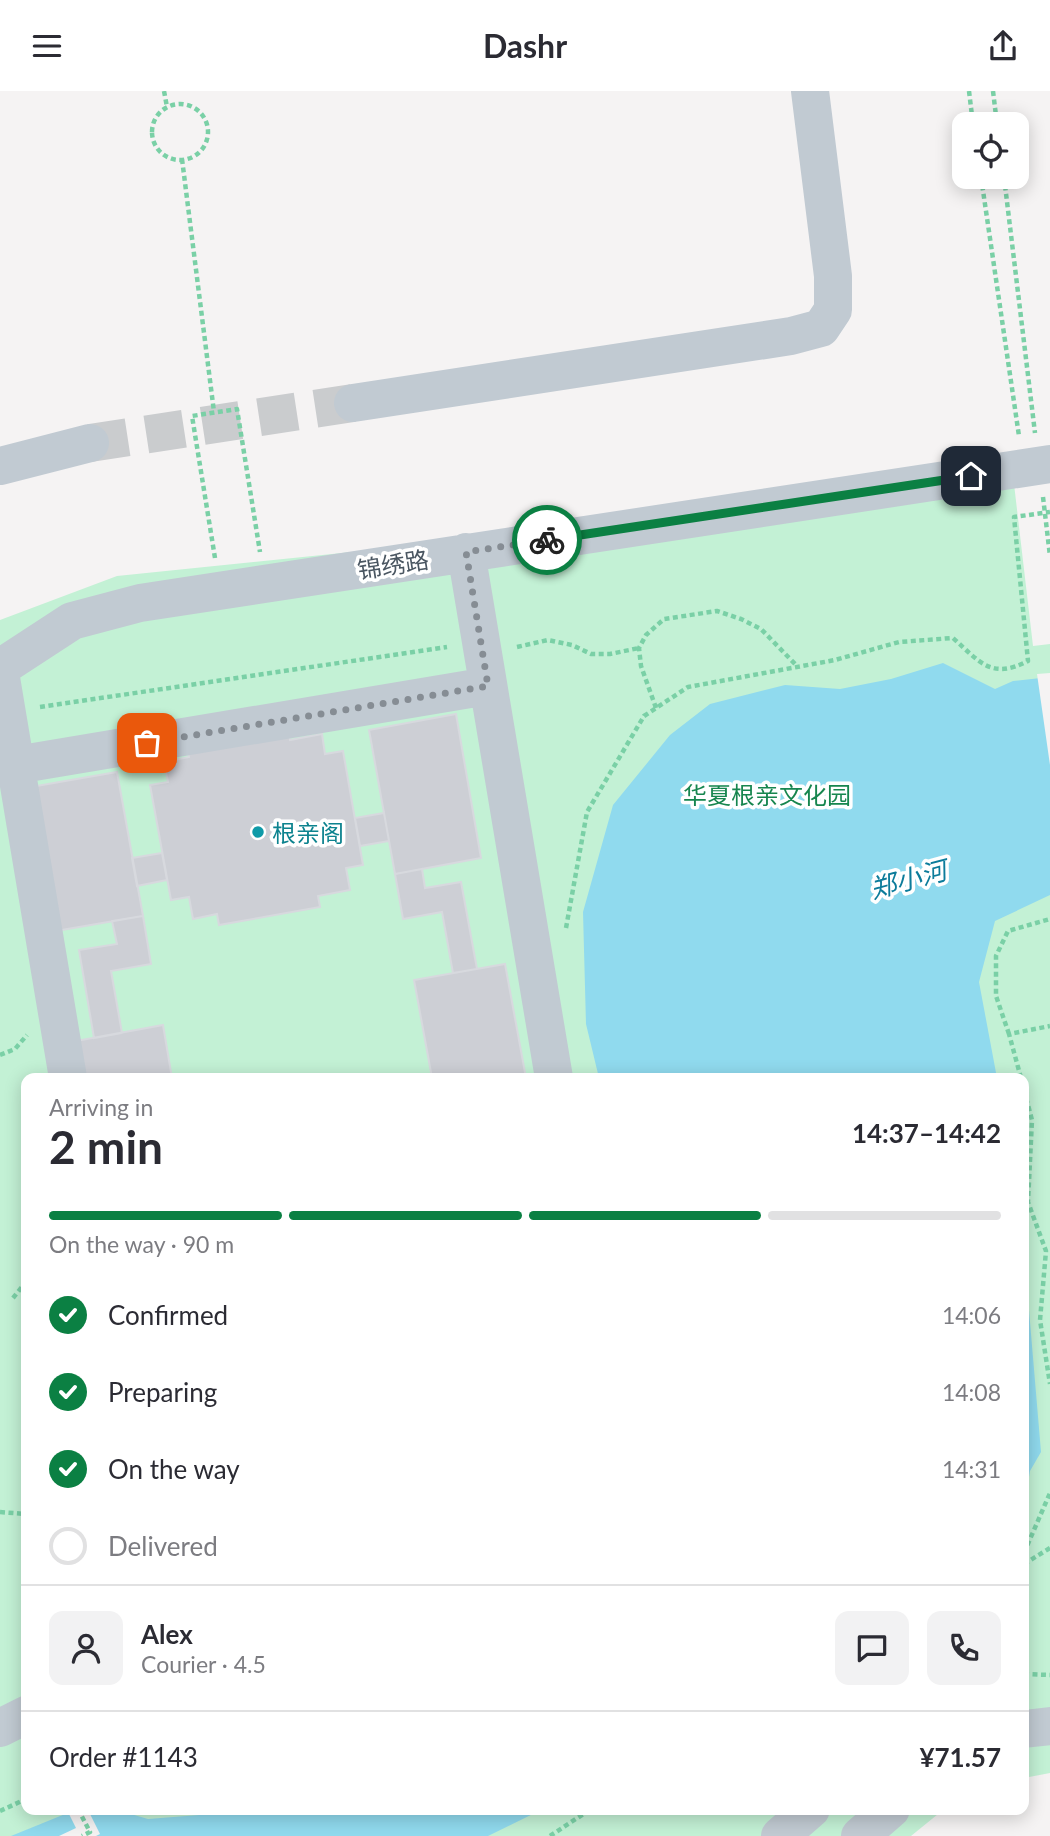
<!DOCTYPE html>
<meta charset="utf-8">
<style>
body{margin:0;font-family:Lato,"Noto Sans SC",sans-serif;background:#f2f2f3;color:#2b2b33;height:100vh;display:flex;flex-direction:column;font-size:26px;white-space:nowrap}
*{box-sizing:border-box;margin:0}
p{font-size:23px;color:#7c7c81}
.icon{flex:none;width:38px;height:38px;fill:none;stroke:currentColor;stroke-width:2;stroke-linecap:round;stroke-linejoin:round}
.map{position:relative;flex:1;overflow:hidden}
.details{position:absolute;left:21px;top:982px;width:1008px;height:742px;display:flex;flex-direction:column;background:#fff;border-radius:14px;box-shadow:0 4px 18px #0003}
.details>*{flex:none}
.tools{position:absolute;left:952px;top:21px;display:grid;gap:14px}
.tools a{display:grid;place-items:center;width:77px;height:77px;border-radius:14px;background:#fff;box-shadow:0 4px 18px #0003;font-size:35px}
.pin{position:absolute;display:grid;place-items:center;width:60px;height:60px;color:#fff;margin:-30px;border-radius:14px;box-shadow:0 4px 10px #0006}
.courier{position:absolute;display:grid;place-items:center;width:70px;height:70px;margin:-35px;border:5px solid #0b8043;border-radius:50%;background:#fff;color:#222;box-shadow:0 2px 9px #0007}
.overview em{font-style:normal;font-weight:700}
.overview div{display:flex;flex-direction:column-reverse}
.overview{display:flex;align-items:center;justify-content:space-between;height:119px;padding:0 28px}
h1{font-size:46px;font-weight:700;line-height:52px}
.bar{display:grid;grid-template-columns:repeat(4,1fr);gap:10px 7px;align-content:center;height:84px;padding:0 28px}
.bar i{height:9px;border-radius:5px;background:#e1e1e2}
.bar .current{background:#0b8043}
.bar p{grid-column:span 4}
.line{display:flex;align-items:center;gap:18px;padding:0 28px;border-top:2px solid #e1e1e2}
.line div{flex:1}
.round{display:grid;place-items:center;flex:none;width:74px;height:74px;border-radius:14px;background:#f2f2f3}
ol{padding:0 28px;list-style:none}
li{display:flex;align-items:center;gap:21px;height:77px}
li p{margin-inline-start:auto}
li .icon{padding:7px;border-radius:50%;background:#0b8043;color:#fff;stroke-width:4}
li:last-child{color:#7c7c81}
li i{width:38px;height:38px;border:4px solid #e1e1e2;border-radius:50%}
header{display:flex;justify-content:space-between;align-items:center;height:91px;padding:0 28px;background:#fff;font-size:32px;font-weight:700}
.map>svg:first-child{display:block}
.green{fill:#c3f1d5}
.water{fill:#90daee}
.pier{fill:#f5f3f3}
.building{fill:#cdcfd5;stroke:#d7d9de;stroke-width:2}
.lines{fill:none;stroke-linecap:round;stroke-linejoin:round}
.minor-tunnel{stroke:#caccce;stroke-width:38;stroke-dasharray:38 19;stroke-linecap:butt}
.path{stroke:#7ad0a6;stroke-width:4.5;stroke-dasharray:5 3.5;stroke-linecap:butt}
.minor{stroke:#c1cad2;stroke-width:38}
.done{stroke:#868d94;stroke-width:7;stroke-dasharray:0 12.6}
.route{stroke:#0b8043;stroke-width:9}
.culture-dot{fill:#0f9aa8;stroke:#fff;stroke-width:2.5}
.labels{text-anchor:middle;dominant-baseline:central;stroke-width:7;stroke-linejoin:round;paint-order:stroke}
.street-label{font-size:24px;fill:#4a5661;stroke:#fff}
.park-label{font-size:24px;fill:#17864f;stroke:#fff}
.culture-label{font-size:24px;fill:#0d838f;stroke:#fff;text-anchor:start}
.water-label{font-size:26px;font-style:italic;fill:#0c7c9b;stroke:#fff}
</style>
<header><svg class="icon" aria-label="menu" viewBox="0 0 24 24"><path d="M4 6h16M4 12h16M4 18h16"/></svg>Dashr<svg class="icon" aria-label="share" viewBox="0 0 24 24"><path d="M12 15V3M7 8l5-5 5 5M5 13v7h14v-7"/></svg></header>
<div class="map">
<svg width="1050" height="1745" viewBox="0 0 1050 1745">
<rect width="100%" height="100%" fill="#f5f3f3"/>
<!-- green -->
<path class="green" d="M1014 393 1033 555 1050 553V1682L1024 1687V987H26V1718L943 1719 911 1745H0V529L117 485Z"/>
<!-- water -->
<path class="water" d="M943 572 995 598 1013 590 1050 586V804L995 830 979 891 997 987H599L586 933 583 821 613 714 670 644 710 613 785 594 840 598 891 588Z
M1024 1160 1041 1361 1030 1380 1027 1398H1024Z
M225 1718 541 1719 488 1745H11L75 1719H117L148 1728 199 1724Z"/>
<!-- pier -->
<path class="pier" d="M1050 582V674L1037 583Z
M67 1719H88L100 1743 96 1745H59L76 1737Z"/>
<!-- building -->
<path class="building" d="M456 623 481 767 395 783 369 639Z
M287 630 290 649 322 643 325 663 343 660 363 774 346 777 350 799 318 805 320 816 219 834 217 823 193 828 189 806 171 809 150 694 168 691 164 671 189 666 186 649Z
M117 681 143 825 50 841 25 697Z
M384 722 389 750 360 755 355 727Z
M162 762 167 789 137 795 132 767Z
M422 778 425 797 461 791 477 878 453 882 442 821 403 828 395 783Z
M143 825 151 873 111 880 122 942 94 947 79 859 117 853 112 830Z
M505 873 526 987H432L414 889Z
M163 934 172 987H83L76 950Z"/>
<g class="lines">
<!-- minor-tunnel -->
<path class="minor-tunnel" d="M90 352 353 312"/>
<!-- path -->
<path class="path" d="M164 0 167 16
M969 0 973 33
M993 0 997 33
M152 41a28 28 0 1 1 56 0a28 28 0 1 1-56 0Z
M182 68 214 321
M981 86 1019 345
M1004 86 1035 342
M1043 406 1050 465
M215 467 192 325 237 318 260 461
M517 556 548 549 572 554 591 563H610L639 557
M40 616 447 556
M656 617 641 575 639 557 646 544 664 528 717 520 741 528 761 538 797 575
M566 837 587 721 644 625 688 596 835 569 899 551 953 547C980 571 991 589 1028 570L1014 426 1050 421
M1009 943 996 905V865L1008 840 1050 828
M0 964 15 958 27 944
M1021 987 1009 943 1050 935
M1024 999 1032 1029 1028 1111 1046 1160 1040 1229 1050 1293
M13 1207 26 1191
M0 1421 26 1423
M1024 1462 1050 1402
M1024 1473 1050 1457
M1024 1583 1050 1584
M78 1718 90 1741 82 1745
M0 1720 26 1708
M550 1745 591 1718"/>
<!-- minor -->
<path class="minor" d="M353 312 791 245 821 237 833 219V185L810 0
M0 375 90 352
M466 461 554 987
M0 577 72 530 140 512 1050 373
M0 581 68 987
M16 674 488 595
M0 1637 26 1624
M1024 1638 1050 1635
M780 1745 811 1718
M860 1745 891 1718"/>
</g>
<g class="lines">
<!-- done -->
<path class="done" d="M147 652 488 595 466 461 547 449"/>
<!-- route -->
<path class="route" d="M547 449 971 385"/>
</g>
<!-- markers -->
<circle class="culture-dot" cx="258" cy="741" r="7"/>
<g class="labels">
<!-- street labels -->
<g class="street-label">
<text transform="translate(393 473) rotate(-9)">锦绣路</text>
</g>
<!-- park labels -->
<g class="park-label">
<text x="767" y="703">华夏根亲文化园</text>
</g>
<!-- culture labels -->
<g class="culture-label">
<text x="272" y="741">根亲阁</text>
</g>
<!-- water labels -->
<g class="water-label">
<text transform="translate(908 788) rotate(-15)">郑小河</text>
</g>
</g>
</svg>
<div class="tools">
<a><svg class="icon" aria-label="locate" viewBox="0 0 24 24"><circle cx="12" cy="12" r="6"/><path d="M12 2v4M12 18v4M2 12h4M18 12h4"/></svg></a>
</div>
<div class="pin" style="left:147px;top:652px;background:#ea580c"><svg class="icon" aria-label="bag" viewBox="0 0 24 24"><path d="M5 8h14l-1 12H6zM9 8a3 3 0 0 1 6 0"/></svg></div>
<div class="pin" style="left:971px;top:385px;background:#1f2937"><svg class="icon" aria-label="home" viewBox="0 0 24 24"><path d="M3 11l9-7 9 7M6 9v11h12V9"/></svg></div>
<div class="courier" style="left:547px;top:449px"><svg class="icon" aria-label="bike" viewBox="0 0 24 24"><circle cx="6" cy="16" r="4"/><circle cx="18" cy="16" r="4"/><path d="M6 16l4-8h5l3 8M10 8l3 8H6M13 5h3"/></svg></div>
<section class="details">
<div class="overview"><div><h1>2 min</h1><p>Arriving in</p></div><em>14:37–14:42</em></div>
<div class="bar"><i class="current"></i><i class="current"></i><i class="current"></i><i></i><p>On the way · 90 m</p></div>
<ol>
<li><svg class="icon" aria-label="check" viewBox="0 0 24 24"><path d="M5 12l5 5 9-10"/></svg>Confirmed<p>14:06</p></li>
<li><svg class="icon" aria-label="check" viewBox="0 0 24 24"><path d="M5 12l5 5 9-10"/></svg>Preparing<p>14:08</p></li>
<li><svg class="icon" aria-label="check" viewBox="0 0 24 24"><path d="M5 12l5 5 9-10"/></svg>On the way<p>14:31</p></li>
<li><i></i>Delivered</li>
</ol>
<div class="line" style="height:126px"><a class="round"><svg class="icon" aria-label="person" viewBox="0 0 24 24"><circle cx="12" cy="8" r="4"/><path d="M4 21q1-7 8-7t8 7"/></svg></a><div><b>Alex</b><p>Courier · 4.5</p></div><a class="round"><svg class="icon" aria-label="chat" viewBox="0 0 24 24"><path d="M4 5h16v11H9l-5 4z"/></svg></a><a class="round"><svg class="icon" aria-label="phone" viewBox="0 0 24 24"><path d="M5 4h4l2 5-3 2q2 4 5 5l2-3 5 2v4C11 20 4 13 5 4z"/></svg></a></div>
<div class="line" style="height:91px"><div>Order #1143</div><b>¥71.57</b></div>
</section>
</div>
